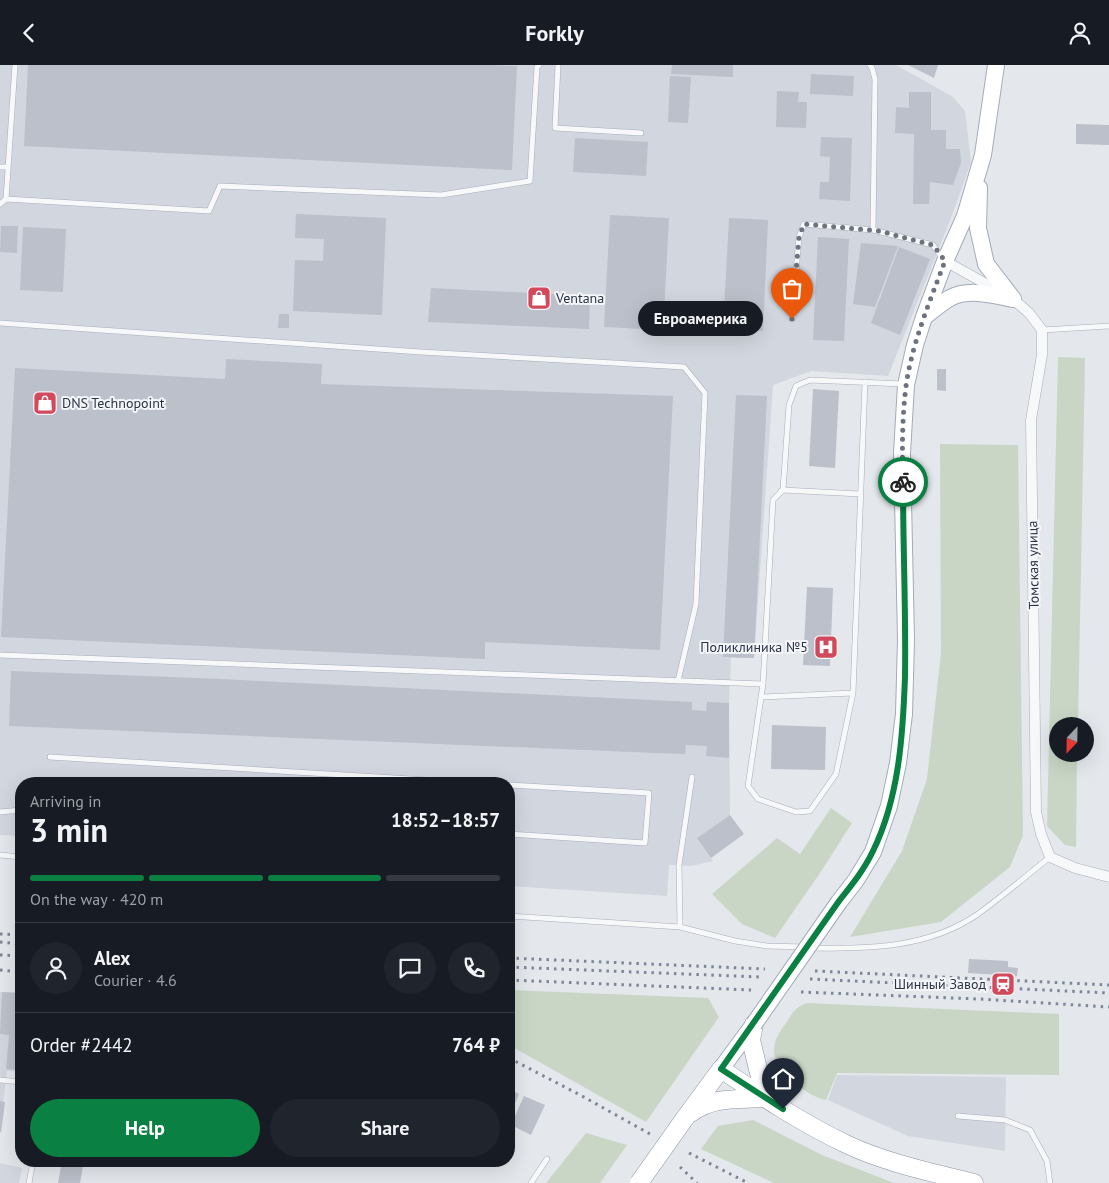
<!DOCTYPE html>
<meta charset="utf-8">
<style>
body{margin:0;font-family:"PT Sans",sans-serif;background:#20242c;color:#f1f3f6;height:100vh;display:flex;flex-direction:column;font-size:19px;white-space:nowrap}
*{box-sizing:border-box;margin:0}
p{font-size:16px;color:#9ea1a6}
.icon{flex:none;width:28px;height:28px;fill:none;stroke:currentColor;stroke-width:2;stroke-linecap:round;stroke-linejoin:round}
.map{position:relative;flex:1;overflow:hidden}
.sheet{position:absolute;left:15px;top:712px;width:500px;height:390px;display:flex;flex-direction:column;background:#171b24;border-radius:20px;box-shadow:0 5px 20px #0002}
.sheet>*{flex:none}
.needle{width:32px;rotate:202deg}
.buttons{position:absolute;left:1049px;top:652px;display:grid;gap:10px}
.buttons a{display:grid;place-items:center;width:45px;height:45px;border-radius:50%;background:#171b24;box-shadow:0 5px 20px #0002;font-size:25px}
.pin{position:absolute;display:grid;place-items:center;width:42px;height:42px;color:#fff;margin:-51px -21px;border-radius:50% 50% 50% 0;rotate:-45deg;box-shadow:0 0 5px #0007}
.pin .icon{rotate:45deg}
.courier{position:absolute;display:grid;place-items:center;width:50px;height:50px;margin:-25px;border:4px solid #0b8043;border-radius:50%;background:#fff;color:#222;box-shadow:0 1px 6px #0007}
.bubble{position:absolute;height:35px;border-radius:18px;background:#171b24;box-shadow:0 5px 20px #0002;font-size:16px;font-weight:800;line-height:35px;text-align:center}
.overview em{font-style:normal;font-weight:800}
.overview div{display:flex;flex-direction:column-reverse}
.overview{display:flex;align-items:center;justify-content:space-between;height:85px;padding:0 15px}
h1{font-size:32px;font-weight:800;line-height:38px}
.bar{display:grid;grid-template-columns:repeat(4,1fr);gap:8px 5px;align-content:center;height:60px;padding:0 15px}
.bar i{height:6px;border-radius:4px;background:#363941}
.bar .current{background:#0b8043}
.bar p{grid-column:span 4}
.line{display:flex;align-items:center;gap:12px;padding:0 15px;border-top:1px solid #363941}
.line div{flex:1}
.round{display:grid;place-items:center;flex:none;width:52px;height:52px;border-radius:26px;background:#20242c}
.primary-button{display:flex;gap:10px;margin-top:auto;padding:10px 15px}
.primary-button a{flex:1;height:58px;border-radius:30px;background:#0b8043;color:#fff;font-size:20px;font-weight:800;line-height:58px;text-align:center}
.primary-button a+a{background:#20242c;color:#f1f3f6}
header{display:flex;justify-content:space-between;align-items:center;height:65px;padding:0 15px;background:#171b24;font-size:22px;font-weight:800}
.map>svg:first-child{display:block}
.built{fill:#d2d6de}
.green{fill:#c9d6c5}
.building{fill:#bbc0ca}
.lines{fill:none;stroke-linecap:round;stroke-linejoin:round}
.service-casing{stroke:#a9aeb7;stroke-width:6}
.minor-casing{stroke:#a9aeb7;stroke-width:11}
.primary-casing{stroke:#a3abb8;stroke-width:18}
.trunk-casing{stroke:#8b94a3;stroke-width:19}
.service{stroke:#f7f8fa;stroke-width:5}
.minor{stroke:#f7f8fa;stroke-width:10}
.primary{stroke:#fff;stroke-width:16}
.trunk{stroke:#fff;stroke-width:18}
.rail{stroke:#7d8696;stroke-width:3;stroke-dasharray:2.5 5;stroke-linecap:butt}
.primary-bridge-casing{stroke:#a3abb8;stroke-width:18;stroke-linecap:butt}
.trunk-bridge-casing{stroke:#8b94a3;stroke-width:19;stroke-linecap:butt}
.primary-bridge{stroke:#fff;stroke-width:16}
.trunk-bridge{stroke:#fff;stroke-width:18}
.done{stroke:#6c737f;stroke-width:5;stroke-dasharray:0 9}
.route{stroke:#0b8043;stroke-width:6}
.labels{text-anchor:middle;dominant-baseline:central;stroke-width:4;stroke-linejoin:round;paint-order:stroke}
.poi-label{font-size:14px;fill:#2b3445;stroke:#f4f6f9;text-anchor:start}
.street-label{font-size:14px;fill:#2b3445;stroke:#f4f6f9}
</style>
<header><svg class="icon" aria-label="back" viewBox="0 0 24 24"><path d="M15 5l-7 7 7 7"/></svg>Forkly<svg class="icon" aria-label="person" viewBox="0 0 24 24"><circle cx="12" cy="8" r="4"/><path d="M4 21q1-7 8-7t8 7"/></svg></header>
<div class="map">
<svg width="1109" height="1118" viewBox="0 0 1109 1118">
<rect width="100%" height="100%" fill="#e4e7ec"/>
<!-- built -->
<path class="built" d="M0 0H896L953 32 965 46 971 97 951 153 888 311 811 306 773 320 754 593H731L729 638 730 750 697 773 713 796 691 801 669 800 667 831 509 821V719H21V771L0 770Z
M0 927 21 928V1006H7L0 1064Z
M837 1010 1006 1012 1005 1086 908 1071 828 1035Z
M0 1098 22 1103 19 1118H0Z"/>
<!-- green -->
<path class="green" d="M1058 292 1085 293 1078 661H1058V689H1077L1076 782 1065 780 1047 761Z
M940 379 1018 380 1023 770 1010 802 941 857 850 872 902 786 927 714 941 588Z
M831 743 852 758 822 805 775 873 742 859 712 829 777 773 800 789Z
M509 925 708 933 719 952 646 1057 509 980Z
M807 938 1059 949V1010L837 1008 826 1035C808 1032 775 1006 774 986 774 975 779 968 786 958 793 947 795 942 807 938Z
M753 1055 822 1090 894 1118H774L701 1084 718 1061Z
M586 1068 627 1080 600 1118H546Z"/>
<!-- building -->
<path class="building" d="M28 0H487L517 1 512 105 24 81Z
M672 0H733V12L671 9Z
M908 0H938L934 13Z
M811 9 854 11 853 31 810 29Z
M670 11 691 12 688 58 668 57Z
M777 26 799 27 798 37H807L806 63 776 62Z
M909 27H931V65H946V84H960L961 98 953 120 930 117 929 139H913L914 69 895 68 896 42 909 43Z
M1076 59 1109 60V80L1076 79Z
M821 72 852 73 850 136 819 134 820 117H829L830 92 820 91Z
M575 73 648 77 646 111 573 107Z
M296 149 386 153 382 250 293 246 295 195 323 196 324 174 295 173Z
M610 150 669 153 663 265 604 262Z
M729 153 768 155 763 266 723 264Z
M1 161H18L17 188 0 187Z
M23 162 66 164 63 227 20 225Z
M818 172 849 174 844 276 813 275Z
M861 178 898 181 875 242 853 239Z
M899 182 930 194 900 270 871 258Z
M431 223 590 231 589 264 428 257Z
M279 249H289V263H278Z
M226 294 322 299 321 319 673 331 660 585 485 577V594L1 572 15 303 225 314Z
M937 304H946V326L937 325Z
M813 324 839 326 835 403 809 401Z
M736 330 767 331 754 593 723 592Z
M807 522 833 523 830 601 803 600Z
M11 606 198 613 692 637V645L706 646 707 637 729 638V693L706 691 707 681 686 680 685 689 655 688 9 661Z
M772 660 826 662 825 705 771 704Z
M730 750 744 769 711 793 697 773Z
M969 894 1008 896V902L1018 903 1017 911 968 908Z
M2 927 21 928V1005L6 1004 9 970 0 969Z
M509 1024 519 1029 509 1052Z
M524 1031 545 1040 531 1070 511 1060Z
M0 1036 5 1037 1 1068 0 1067Z
M62 1096H84L80 1118H58Z"/>
<g class="lines">
<!-- service casing -->
<g class="service-casing">
<path id="service" d="M558 0 555 63 641 68
M870 0 872 3 875 14 873 165 933 180 943 194
M0 102H8
M6 134 15 0
M0 139 6 134 209 146 220 121 441 130 530 116 537 2 539 0
M792 254 799 172 804 159 873 165
M0 258 421 287 684 302 705 328 696 539 678 616
M1042 265 1109 261
M865 317 853 628 836 709 810 746 796 747 758 734 748 721 763 619 773 435 783 425 789 340 796 321 810 315 903 319
M781 426 783 425 860 429
M0 590 763 619
M761 632 853 628
M50 692 493 719
M509 720 649 728 645 778 509 769
M0 747 21 745
M0 790 21 792
M509 851 680 862 735 876 767 881 804 882
M680 862 679 800 692 712
M812 883C869 884 929 883 978 849 1003 831 1026 811 1050 792
M0 1015 21 1017
M958 1051 1005 1055 1030 1065 1047 1096 1050 1118
M29 1118 33 1096
M531 1118 547 1094"/>
</g>
<!-- minor casing -->
<g class="minor-casing">
<path id="minor" d="M945 196 1013 234 1029 248 1042 265V290L1031 355 1036 747 1041 769 1050 792 1075 803 1109 812"/>
</g>
<!-- primary casing -->
<g class="primary-casing">
<path id="primary" d="M979 123 978 163 986 199 1013 234
M924 252C932 246 941 238 950 233 969 223 993 230 1013 234
M839 837 856 815 873 787 889 741 898 698 904 649 906 575 902 388 906 320 915 280 924 252 945 196 965 151 983 90 996 0
M721 1004 754 959"/>
</g>
<!-- trunk casing -->
<g class="trunk-casing">
<path id="trunk" d="M754 959 751 975 765 1033
M691 1048C713 1031 738 1035 765 1033
M685 1053 721 1004C761 1031 802 1058 846 1079 883 1097 934 1108 974 1118"/>
</g>
<!-- service -->
<use href="#service" class="service"/>
<!-- minor -->
<use href="#minor" class="minor"/>
<!-- primary -->
<use href="#primary" class="primary"/>
<!-- trunk -->
<use href="#trunk" class="trunk"/>
<!-- rail -->
<path class="rail" d="M0 869 21 870
M0 877 21 879
M0 890 21 891
M509 893 765 904
M509 902 760 912
M0 905 21 907
M815 906 1109 920
M810 914 1109 928
M509 915 751 925
M801 927 979 934 1109 942
M509 993 582 1031 650 1069
M689 1088 748 1118
M680 1102 697 1118"/>
<!-- primary-bridge casing -->
<g class="primary-bridge-casing">
<path id="primary-bridge" d="M754 959 839 837"/>
</g>
<!-- trunk-bridge casing -->
<g class="trunk-bridge-casing">
<path id="trunk-bridge" d="M639 1118 685 1053"/>
</g>
<!-- primary-bridge -->
<use href="#primary-bridge" class="primary-bridge"/>
<!-- trunk-bridge -->
<use href="#trunk-bridge" class="trunk-bridge"/>
</g>
<g class="lines">
<!-- done -->
<path class="done" d="M792 254 799 172 804 159 879 166 933 180 945 196C930 236 912 278 906 321 902 353 902 385 903 417"/>
<!-- route -->
<path class="route" d="M783 1044 721 1004 839 836C851 821 864 805 873 786 899 733 903 670 905 611 906 547 903 482 903 417"/>
</g>
<!-- icons -->
<defs>
<g id="shop-square" transform="scale(1.25)"><rect x="-9" y="-9" width="18" height="18" rx="4" fill="#d1495b" stroke="#f4f6f9"/><path d="M-5-2.5h2.3a2.7 3.5 0 0 1 5.4 0H5L5.5 6h-11ZM-1.5-2.5h3a1.5 2.3 0 0 0-3 0Z" fill="#fff"/></g>
<g id="hospital-square" transform="scale(1.25)"><rect x="-9" y="-9" width="18" height="18" rx="4" fill="#d1495b" stroke="#f4f6f9"/><path d="M-5-5h3v3.5h4V-5h3V5h-3V1.5h-4V5h-3Z" fill="#fff"/></g>
<g id="station-square" transform="scale(1.25)"><rect x="-9" y="-9" width="18" height="18" rx="4" fill="#d1495b" stroke="#f4f6f9"/><path d="M-3-6H3Q5-6 5-4V2Q5 4 3 4L4.5 6H3L1.5 4h-3L-3 6H-4.5L-3 4Q-5 4-5 2V-4Q-5-6-3-6ZM-3.5-4v3h7v-3ZM-3.5 1v1.5H-2V1ZM2 1v1.5H3.5V1Z" fill="#fff"/></g>
</defs>
<g fill-rule="evenodd">
<use href="#shop-square" x="539" y="233"/>
<use href="#shop-square" x="45" y="338"/>
<use href="#hospital-square" x="826" y="582"/>
<use href="#station-square" x="1003" y="919"/>
</g>
<g class="labels">
<!-- poi labels -->
<g class="poi-label">
<text x="556" y="233">Ventana</text>
<text x="62" y="338">DNS Technopoint</text>
<text x="808" y="582" text-anchor="end">Поликлиника №5</text>
<text x="986" y="919" text-anchor="end">Шинный Завод</text>
</g>
<!-- street labels -->
<g class="street-label">
<text transform="translate(1033 500) rotate(-91)">Томская улица</text>
</g>
</g>
</svg>
<div class="buttons">
<a><svg class="needle" viewBox="-14 -14 28 28"><path d="M0-13l5 13h-10z" fill="#e53935"/><path d="M0 13l5-13h-10z" fill="#9ea1a6"/></svg></a>
</div>
<div class="pin" style="left:792px;top:254px;background:#ea580c"><svg class="icon" aria-label="bag" viewBox="0 0 24 24"><path d="M5 8h14l-1 12H6zM9 8a3 3 0 0 1 6 0"/></svg></div>
<div class="pin" style="left:783px;top:1044px;background:#1f2937"><svg class="icon" aria-label="home" viewBox="0 0 24 24"><path d="M3 11l9-7 9 7M6 9v11h12V9"/></svg></div>
<div class="courier" style="left:903px;top:417px"><svg class="icon" aria-label="bike" viewBox="0 0 24 24"><circle cx="6" cy="16" r="4"/><circle cx="18" cy="16" r="4"/><path d="M6 16l4-8h5l3 8M10 8l3 8H6M13 5h3"/></svg></div>
<div class="bubble" style="left:638px;top:236px;width:125px">Евроамерика</div>
<section class="sheet">
<div class="overview"><div><h1>3 min</h1><p>Arriving in</p></div><em>18:52–18:57</em></div>
<div class="bar"><i class="current"></i><i class="current"></i><i class="current"></i><i></i><p>On the way · 420 m</p></div>
<div class="line" style="height:90px"><a class="round"><svg class="icon" aria-label="person" viewBox="0 0 24 24"><circle cx="12" cy="8" r="4"/><path d="M4 21q1-7 8-7t8 7"/></svg></a><div><b>Alex</b><p>Courier · 4.6</p></div><a class="round"><svg class="icon" aria-label="chat" viewBox="0 0 24 24"><path d="M4 5h16v11H9l-5 4z"/></svg></a><a class="round"><svg class="icon" aria-label="phone" viewBox="0 0 24 24"><path d="M5 4h4l2 5-3 2q2 4 5 5l2-3 5 2v4C11 20 4 13 5 4z"/></svg></a></div>
<div class="line" style="height:65px"><div>Order #2442</div><b>764 ₽</b></div>
<div class="primary-button"><a>Help</a><a>Share</a></div>
</section>
</div>
